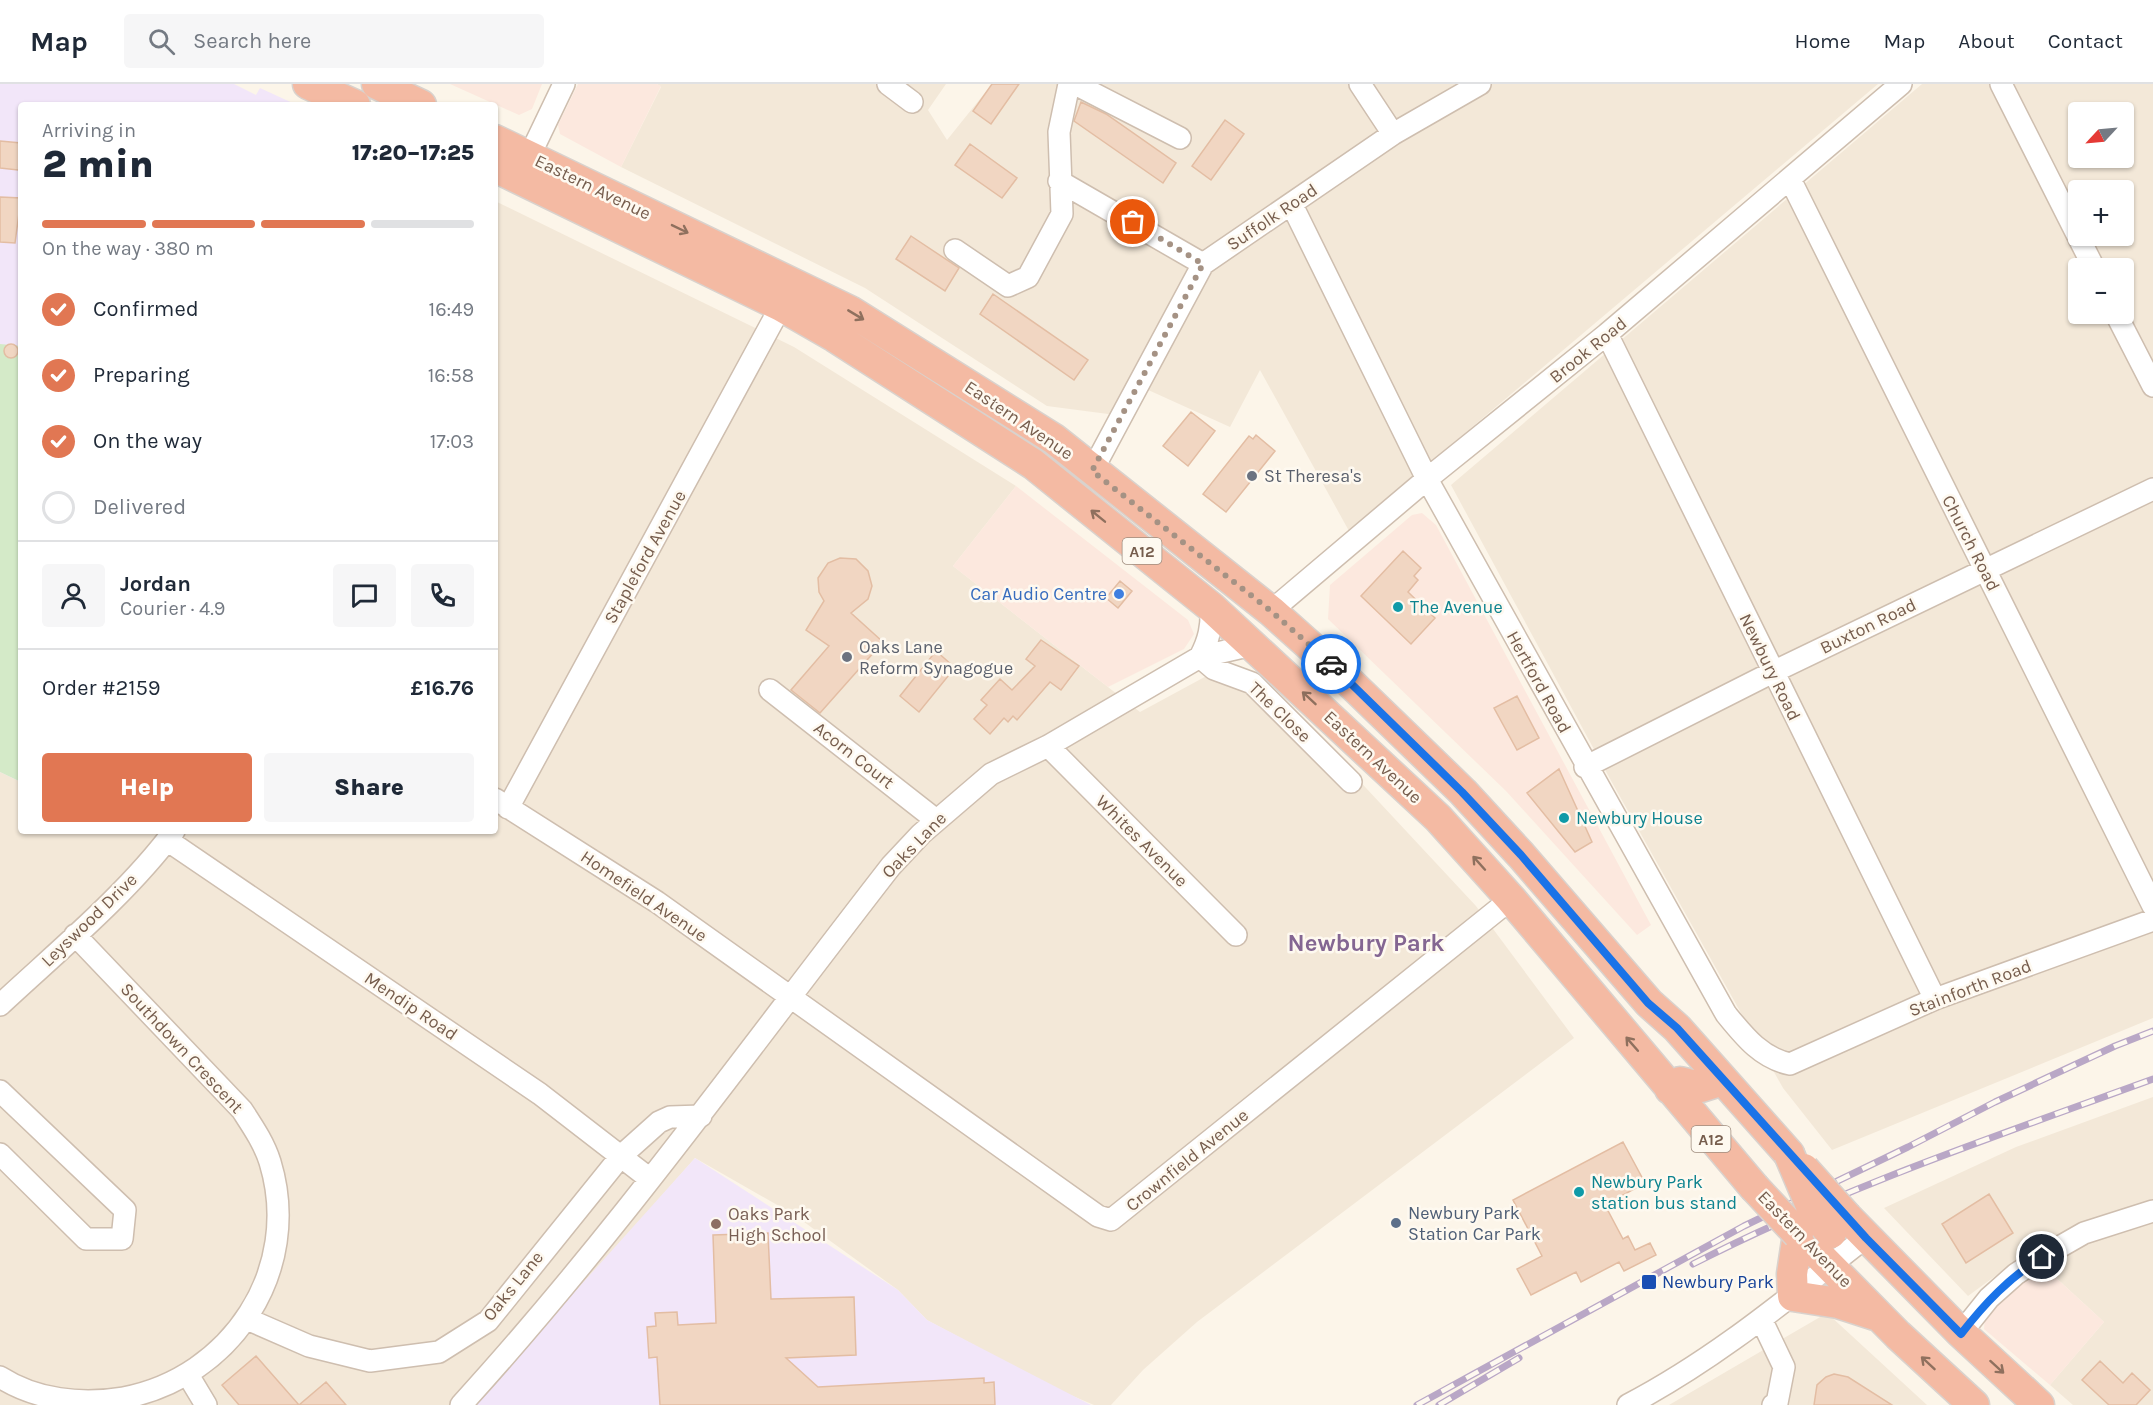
<!DOCTYPE html>
<meta charset="utf-8">
<style>
body{margin:0;font-family:Karla,sans-serif;background:#f6f6f7;color:#1f2937;height:100vh;display:flex;flex-direction:column;font-size:22px;white-space:nowrap}
*{box-sizing:border-box;margin:0}
p{font-size:20px;color:#747a83}
.icon{flex:none;width:33px;height:33px;fill:none;stroke:currentColor;stroke-width:2;stroke-linecap:round;stroke-linejoin:round}
.map{position:relative;flex:1;overflow:hidden}
.drawer{position:absolute;left:18px;top:18px;width:480px;height:732px;display:flex;flex-direction:column;background:#fff;border-radius:6px;box-shadow:0 2px 4px #0004}
.drawer>*{flex:none}
.needle{width:39px;rotate:244deg}
.controls{position:absolute;left:2068px;top:18px;display:grid;gap:12px}
.controls a{display:grid;place-items:center;width:66px;height:66px;border-radius:6px;background:#fff;box-shadow:0 2px 4px #0004;font-size:30px}
.pin{position:absolute;display:grid;place-items:center;width:51px;height:51px;color:#fff;margin:-26px;border:3px solid #fff;border-radius:50%;box-shadow:0 2px 6px #0007}
.courier{position:absolute;display:grid;place-items:center;width:60px;height:60px;margin:-30px;border:4px solid #1a73e8;border-radius:50%;background:#fff;color:#222;box-shadow:0 2px 8px #0007}
.headline em{font-style:normal;font-weight:800}
.headline div{display:flex;flex-direction:column-reverse}
.headline{display:flex;align-items:center;justify-content:space-between;height:102px;padding:0 24px}
h1{font-size:39px;font-weight:800;line-height:45px}
.bar{display:grid;grid-template-columns:repeat(4,1fr);gap:9px 6px;align-content:center;height:72px;padding:0 24px}
.bar i{height:8px;border-radius:4px;background:#e0e1e3}
.bar .on{background:#e17753}
.bar p{grid-column:span 4}
.line{display:flex;align-items:center;gap:15px;padding:0 24px;border-top:2px solid #e0e1e3}
.line div{flex:1}
.round{display:grid;place-items:center;flex:none;width:63px;height:63px;border-radius:6px;background:#f6f6f7}
ol{padding:0 24px;list-style:none}
li{display:flex;align-items:center;gap:18px;height:66px}
li p{margin-inline-start:auto}
li .icon{padding:6px;border-radius:50%;background:#e17753;color:#fff;stroke-width:4}
li:last-child{color:#747a83}
li i{width:33px;height:33px;border:3px solid #e0e1e3;border-radius:50%}
.primary-button{display:flex;gap:12px;margin-top:auto;padding:12px 24px}
.primary-button a{flex:1;height:69px;border-radius:6px;background:#e17753;color:#fff;font-size:24px;font-weight:800;line-height:69px;text-align:center}
.primary-button a+a{background:#f6f6f7;color:#1f2937}
header{display:flex;align-items:center;gap:36px;box-sizing:border-box;height:84px;padding:0 30px;background:#fff;border-bottom:2px solid #e0e1e3}
header strong{font-size:28px}
nav{display:flex;gap:33px;margin-inline-start:auto;font-size:21px}
.search{width:420px;height:54px;background:#f6f6f7;display:flex;align-items:center;gap:15px;box-sizing:border-box;padding:0 21px;border-radius:6px;color:#747a83;font-size:22px}
.map>svg:first-child{display:block}
.residential{fill:#f3e8d8;fill-rule:evenodd}
.commercial{fill:#fce8de}
.education{fill:#f2e6f9}
.green{fill:#d4eac8}
.building{fill:#f1d6c2;stroke:#e3bda3;stroke-width:1.5}
.lines{fill:none;stroke-linecap:round;stroke-linejoin:round}
.minor-casing{stroke:#cebeaf;stroke-width:24}
.highway-casing{stroke:#d9d2cd;stroke-width:33}
.minor{stroke:#fff;stroke-width:21}
.highway{stroke:#f4baa3;stroke-width:30}
.rail-casing{stroke:#b9a7c6;stroke-width:7}
.rail{stroke:#fef9f0;stroke-width:4.5;stroke-dasharray:14;stroke-linecap:butt}
.highway-bridge-casing{stroke:#d9d2cd;stroke-width:33;stroke-linecap:butt}
.highway-bridge{stroke:#f4baa3;stroke-width:30}
.oneway{stroke:#8f705e}
.done{stroke:#a59284;stroke-width:6;stroke-dasharray:0 10.8}
.route{stroke:#1a73e8;stroke-width:8}
.worship-dot{fill:#6b7280;stroke:#fef9f0;stroke-width:2}
.shop-dot{fill:#3f7fe0;stroke:#fef9f0;stroke-width:2}
.culture-dot{fill:#0f9aa8;stroke:#fef9f0;stroke-width:2}
.service-dot{fill:#5c6f8a;stroke:#fef9f0;stroke-width:2}
.education-dot{fill:#8d6e63;stroke:#fef9f0;stroke-width:2}
.transit-dot{fill:#1a4fb4;stroke:#fef9f0;stroke-width:2}
.labels{text-anchor:middle;dominant-baseline:central;stroke-width:5;stroke-linejoin:round;paint-order:stroke}
.shield{fill:#fef9f0;stroke:#9f8c7e;stroke-width:1.5}
.shield-label{font-size:16px;font-weight:bold;fill:#765d4d}
.street-label{font-size:18px;fill:#765d4d;stroke:#fef9f0}
.worship-label{font-size:18px;fill:#5b616d;stroke:#fef9f0;text-anchor:start}
.shop-label{font-size:18px;fill:#366cbe;stroke:#fef9f0;text-anchor:end}
.culture-label{font-size:18px;fill:#0d838f;stroke:#fef9f0;text-anchor:start}
.service-label{font-size:18px;fill:#4e5e75;stroke:#fef9f0;text-anchor:start}
.education-label{font-size:18px;fill:#785e54;stroke:#fef9f0;text-anchor:start}
.transit-label{font-size:18px;fill:#164399;stroke:#fef9f0;text-anchor:start}
.district-label{font-size:24px;font-weight:bold;fill:#846692;stroke:#fef9f0}
</style>
<header>
<strong>Map</strong>
<div class="search"><svg class="icon" aria-label="search" viewBox="0 0 24 24"><circle cx="10" cy="10" r="6"/><path d="M15 15l6 6"/></svg>Search here</div>
<nav><a>Home</a><a>Map</a><a>About</a><a>Contact</a></nav>
</header>
<div class="map">
<svg width="2153" height="1321" viewBox="0 0 2153 1321">
<rect width="100%" height="100%" fill="#fcf5e9"/>
<!-- residential -->
<path class="residential" d="M657 0H946L928 26 947 56 992 0H1878L1349 447 1260 286 1230 343 1146 305 1131 333 1047 322 865 204 621 83 661 3Z
M1922 0H2153V934L1832 1066 1783 1004 1609 693 1451 401ZM2079 28H2124V74H2079ZM2079 106H2124V152H2079ZM2079 184H2124V230H2079Z
M495 117 794 263 1016 402 953 482 1140 628 1212 589 1245 587 1339 675 1476 822 1574 954 1197 1238 1143 1286 1111 1321H1094L1054 1304 927 1236 898 1206 793 1130 695 1074 516 1277 472 1321H0V688L21 698V747H495Z
M2153 1013V1321H2073L2050 1301 2104 1238 2028 1168 1968 1212 1884 1124 2016 1063Z
M1827 1229 1927 1321H1669Z"/>
<!-- commercial -->
<path class="commercial" d="M450 0H542L532 25 519 31Z
M578 0H657L661 2 621 83 560 50 558 41Z
M1016 402 1188 536 1194 550 1184 565 1108 603 953 482Z
M1422 429 1436 441 1651 841 1637 851 1506 707 1328 535 1330 501 1412 431Z
M2042 1181 2104 1238 2050 1301 1984 1245 1985 1233 2006 1208Z"/>
<!-- education -->
<path class="education" d="M0 0H234L256 11 260 4 297 21H21V698L0 688Z
M695 1074 898 1206 927 1236 1091 1321H473Z"/>
<!-- green -->
<path class="green" d="M0 260 21 262V698L0 688Z"/>
<!-- building -->
<path class="building" d="M992 0H1019L991 40 973 27Z
M1081 18 1106 30 1176 79 1163 99 1074 37Z
M1225 36 1244 50 1211 96 1192 82Z
M0 57 21 59V83L18 86 0 84Z
M970 60 1017 94 1002 114 955 81Z
M0 113 21 114 15 159 0 158Z
M911 152 959 184 945 207 896 175Z
M993 210 1088 276 1074 296 980 230Z
M4 267a7 7 0 1 1 14 0a7 7 0 1 1-14 0Z
M1191 328 1215 347 1188 382 1163 362Z
M1256 351 1275 367 1226 428 1203 410 1249 352 1253 355Z
M1403 467 1421 484 1414 492 1418 496 1408 508 1435 534 1411 560 1361 512Z
M840 474 856 475 868 487 872 502 868 515 851 529 883 558 820 629 791 606 829 562 806 546 824 517 819 508 818 494 828 479Z
M1120 497 1132 507 1118 524 1106 514Z
M1041 556 1079 582 1061 606 1050 598 1017 636 1013 632 1008 638 1004 634 990 650 974 635 987 621 981 616 1000 595 1012 606 1035 582 1026 575Z
M936 567 952 581 946 589 949 591 919 628 900 612Z
M1517 612 1539 654 1517 666 1494 624Z
M1559 685 1592 758 1575 768 1527 709Z
M1623 1058 1645 1099 1605 1121 1623 1155 1628 1152 1635 1166 1650 1159 1656 1171 1624 1187 1619 1178 1581 1198 1576 1188 1531 1211 1517 1185 1542 1172 1513 1116Z
M1989 1110 2013 1149 1966 1179 1942 1140Z
M768 1149 771 1215 854 1213 856 1271 786 1274 818 1303 984 1294V1299L994 1298 995 1321H660L657 1273 649 1274 647 1243 656 1242 655 1229 677 1228 678 1241 716 1239 713 1151Z
M256 1272 299 1321H239L222 1301Z
M2100 1277 2123 1299 2132 1289 2150 1306 2136 1321H2109L2082 1296Z
M1834 1290 1848 1293 1892 1321H1814L1817 1301 1826 1293Z
M326 1298 346 1321H299Z"/>
<g class="lines">
<!-- minor casing -->
<g class="minor-casing">
<path id="minor" d="M888 0 912 18
M1075 0 1180 54
M1360 0 1393 50
M2001 0 2094 184
M529 73 564 0
M1790 95 2153 822
M1059 97 1203 180
M1292 121 1427 395 1726 930C1744 952 1761 974 1790 980L1935 915 2153 836
M955 166 1008 202 1028 193 1062 130 1059 48 1069 0
M2116 230 2153 302
M1607 250 1935 915
M1092 387 1203 180 1393 50 1480 0
M1271 527 1427 395 1607 250 1901 0
M1200 573 1214 585 1252 599 1351 698
M1200 573C1209 556 1212 542 1211 523
M770 606 936 736
M1048 662 1236 851
M1585 683 1773 588 2153 405
M495 715 657 818 1098 1132 1111 1136 1511 815
M508 724 781 222
M167 756 540 1010 650 1095
M0 921C58 867 127 810 174 747
M0 1007 125 1126 122 1155H86L0 1070
M247 1235 309 1262 370 1277 439 1268 488 1237 621 1072 659 1038 670 1033 701 1032
M1762 1237 1784 1283 1777 1319 1773 1321
M1961 1249 1989 1214 2016 1190 2042 1173 2084 1149 2153 1127
M188 1291 206 1321
M0 1293C36 1316 81 1321 123 1314 231 1294 303 1186 270 1078 264 1059 253 1043 242 1026L75 851
M461 1321C616 1151 750 963 891 782L921 750 991 690 1048 662 1200 573 1252 561
M1628 1321C1716 1275 1788 1214 1866 1153"/>
</g>
<!-- highway casing -->
<g class="highway-casing">
<path id="highway" d="M308 0 355 21
M377 0 421 21
M495 56 850 227 1054 355 1271 527 1337 586 1463 708 1521 771 1649 919 1677 944 1789 1070
M495 83 781 222 835 253 1033 380 1211 523 1438 734 1511 815 1754 1103
M1670 1005 1680 998 1701 1003 1723 996
M1847 1133 1961 1249 2039 1321
M1798 1150 1898 1251 1974 1321
M1798 1150 1792 1190 1793 1212 1838 1219 1875 1231"/>
</g>
<!-- minor -->
<use href="#minor" class="minor"/>
<!-- highway -->
<use href="#highway" class="highway"/>
<!-- rail casing -->
<g class="rail-casing">
<path id="rail" d="M1693 1180C1841 1104 1997 1052 2153 995
M1417 1321 1744 1142 1908 1063 1995 1018 2115 962 2153 947
M1439 1321 1519 1274"/>
</g>
<!-- rail -->
<use href="#rail" class="rail"/>
<!-- highway-bridge casing -->
<g class="highway-bridge-casing">
<path id="highway-bridge" d="M1789 1070 1814 1129 1831 1149
M1804 1085 1847 1133
M1754 1103 1798 1150"/>
</g>
<!-- highway-bridge -->
<use href="#highway-bridge" class="highway-bridge"/>
</g>
<!-- one-way arrows -->
<defs><path id="oneway-shaft" d="M-6 0H5M1.5-3L5.5 0L1.5 3" fill="none" stroke-width="1.6" stroke-linecap="round" stroke-linejoin="round" transform="scale(1.5)"/></defs>
<g class="oneway">
<use href="#oneway-shaft" transform="translate(680 145) rotate(26)"/>
<use href="#oneway-shaft" transform="translate(856 231) rotate(31)"/>
<use href="#oneway-shaft" transform="translate(1098 432) rotate(-141)"/>
<use href="#oneway-shaft" transform="translate(1309 614) rotate(-137)"/>
<use href="#oneway-shaft" transform="translate(1479 779) rotate(-132)"/>
<use href="#oneway-shaft" transform="translate(1632 960) rotate(-131)"/>
<use href="#oneway-shaft" transform="translate(1928 1279) rotate(-137)"/>
<use href="#oneway-shaft" transform="translate(1997 1283) rotate(42)"/>
</g>
<g class="lines">
<!-- done -->
<path class="done" d="M1133 138 1203 180 1092 387 1271 527 1331 580"/>
<!-- route -->
<path class="route" d="M1331 580 1462 708 1521 771 1648 919 1677 944 1866 1154 1961 1250C1985 1219 2009 1194 2042 1173"/>
</g>
<!-- markers -->
<g class="worship-dot">
<circle cx="1252" cy="392" r="6"/>
<circle cx="847" cy="573" r="6"/>
</g>
<circle class="shop-dot" cx="1119" cy="510" r="6"/>
<g class="culture-dot">
<circle cx="1398" cy="523" r="6"/>
<circle cx="1564" cy="734" r="6"/>
<circle cx="1579" cy="1108" r="6"/>
</g>
<circle class="service-dot" cx="1396" cy="1139" r="6"/>
<circle class="education-dot" cx="716" cy="1140" r="6"/>
<rect class="transit-dot" x="1641" y="1190" width="16" height="16" rx="3"/>
<g class="labels">
<!-- shield labels -->
<g class="shield">
<rect x="1122.5" y="454" width="39" height="26" rx="4.5"/>
<rect x="1691.5" y="1042" width="39" height="26" rx="4.5"/>
</g>
<g class="shield-label">
<text x="1142" y="467">A12</text>
<text x="1711" y="1055">A12</text>
</g>
<!-- street labels -->
<g class="street-label">
<text transform="translate(593 103) rotate(26)">Eastern Avenue</text>
<text transform="translate(1272 133) rotate(-34)">Suffolk Road</text>
<text transform="translate(1588 266) rotate(-39)">Brook Road</text>
<text transform="translate(1019 336) rotate(34)">Eastern Avenue</text>
<text transform="translate(1971 459) rotate(63)">Church Road</text>
<text transform="translate(645 473) rotate(-61)">Stapleford Avenue</text>
<text transform="translate(1868 542) rotate(-26)">Buxton Road</text>
<text transform="translate(1770 583) rotate(64)">Newbury Road</text>
<text transform="translate(1539 598) rotate(61)">Hertford Road</text>
<text transform="translate(1280 628) rotate(44)">The Close</text>
<text transform="translate(854 671) rotate(38)">Acorn Court</text>
<text transform="translate(1373 673) rotate(43)">Eastern Avenue</text>
<text transform="translate(1142 757) rotate(45)">Whites Avenue</text>
<text transform="translate(914 761) rotate(-46)">Oaks Lane</text>
<text transform="translate(644 812) rotate(34)">Homefield Avenue</text>
<text transform="translate(89 836) rotate(-44)">Leyswood Drive</text>
<text transform="translate(1970 904) rotate(-21)">Stainforth Road</text>
<text transform="translate(411 922) rotate(34)">Mendip Road</text>
<text transform="translate(182 964) rotate(47)">Southdown Crescent</text>
<text transform="translate(1187 1076) rotate(-39)">Crownfield Avenue</text>
<text transform="translate(1805 1155) rotate(46)">Eastern Avenue</text>
<text transform="translate(513 1202) rotate(-51)">Oaks Lane</text>
</g>
<!-- worship labels -->
<g class="worship-label">
<text x="1264" y="392">St Theresa's</text>
<text x="859" y="563">Oaks Lane<tspan x="859" dy="21">Reform Synagogue</tspan></text>
</g>
<!-- shop labels -->
<g class="shop-label">
<text x="1107" y="510">Car Audio Centre</text>
</g>
<!-- culture labels -->
<g class="culture-label">
<text x="1410" y="523">The Avenue</text>
<text x="1576" y="734">Newbury House</text>
<text x="1591" y="1098">Newbury Park<tspan x="1591" dy="21">station bus stand</tspan></text>
</g>
<!-- service labels -->
<g class="service-label">
<text x="1408" y="1129">Newbury Park<tspan x="1408" dy="21">Station Car Park</tspan></text>
</g>
<!-- education labels -->
<g class="education-label">
<text x="728" y="1130">Oaks Park<tspan x="728" dy="21">High School</tspan></text>
</g>
<!-- transit labels -->
<g class="transit-label">
<text x="1662" y="1198">Newbury Park</text>
</g>
<!-- district labels -->
<g class="district-label">
<text x="1366" y="859">Newbury Park</text>
</g>
</g>
</svg>
<div class="controls">
<a><svg class="needle" viewBox="-14 -14 28 28"><path d="M0-13l5 13h-10z" fill="#e53935"/><path d="M0 13l5-13h-10z" fill="#747a83"/></svg></a>
<a>+</a>
<a>−</a>
</div>
<div class="pin" style="left:1133px;top:138px;background:#ea580c"><svg class="icon" aria-label="bag" viewBox="0 0 24 24"><path d="M5 8h14l-1 12H6zM9 8a3 3 0 0 1 6 0"/></svg></div>
<div class="pin" style="left:2042px;top:1173px;background:#1f2937"><svg class="icon" aria-label="home" viewBox="0 0 24 24"><path d="M3 11l9-7 9 7M6 9v11h12V9"/></svg></div>
<div class="courier" style="left:1331px;top:580px"><svg class="icon" aria-label="car" viewBox="0 0 24 24"><path d="M5 17H2v-5l4-1 3-4h7l3 4 3 1v5h-3M9 17h6M6 11h13"/><circle cx="7" cy="17" r="2"/><circle cx="17" cy="17" r="2"/></svg></div>
<section class="drawer">
<div class="headline"><div><h1>2 min</h1><p>Arriving in</p></div><em>17:20–17:25</em></div>
<div class="bar"><i class="on"></i><i class="on"></i><i class="on"></i><i></i><p>On the way · 380 m</p></div>
<ol>
<li><svg class="icon" aria-label="check" viewBox="0 0 24 24"><path d="M5 12l5 5 9-10"/></svg>Confirmed<p>16:49</p></li>
<li><svg class="icon" aria-label="check" viewBox="0 0 24 24"><path d="M5 12l5 5 9-10"/></svg>Preparing<p>16:58</p></li>
<li><svg class="icon" aria-label="check" viewBox="0 0 24 24"><path d="M5 12l5 5 9-10"/></svg>On the way<p>17:03</p></li>
<li><i></i>Delivered</li>
</ol>
<div class="line" style="height:108px"><a class="round"><svg class="icon" aria-label="person" viewBox="0 0 24 24"><circle cx="12" cy="8" r="4"/><path d="M4 21q1-7 8-7t8 7"/></svg></a><div><b>Jordan</b><p>Courier · 4.9</p></div><a class="round"><svg class="icon" aria-label="chat" viewBox="0 0 24 24"><path d="M4 5h16v11H9l-5 4z"/></svg></a><a class="round"><svg class="icon" aria-label="phone" viewBox="0 0 24 24"><path d="M5 4h4l2 5-3 2q2 4 5 5l2-3 5 2v4C11 20 4 13 5 4z"/></svg></a></div>
<div class="line" style="height:78px"><div>Order #2159</div><b>£16.76</b></div>
<div class="primary-button"><a>Help</a><a>Share</a></div>
</section>
</div>
